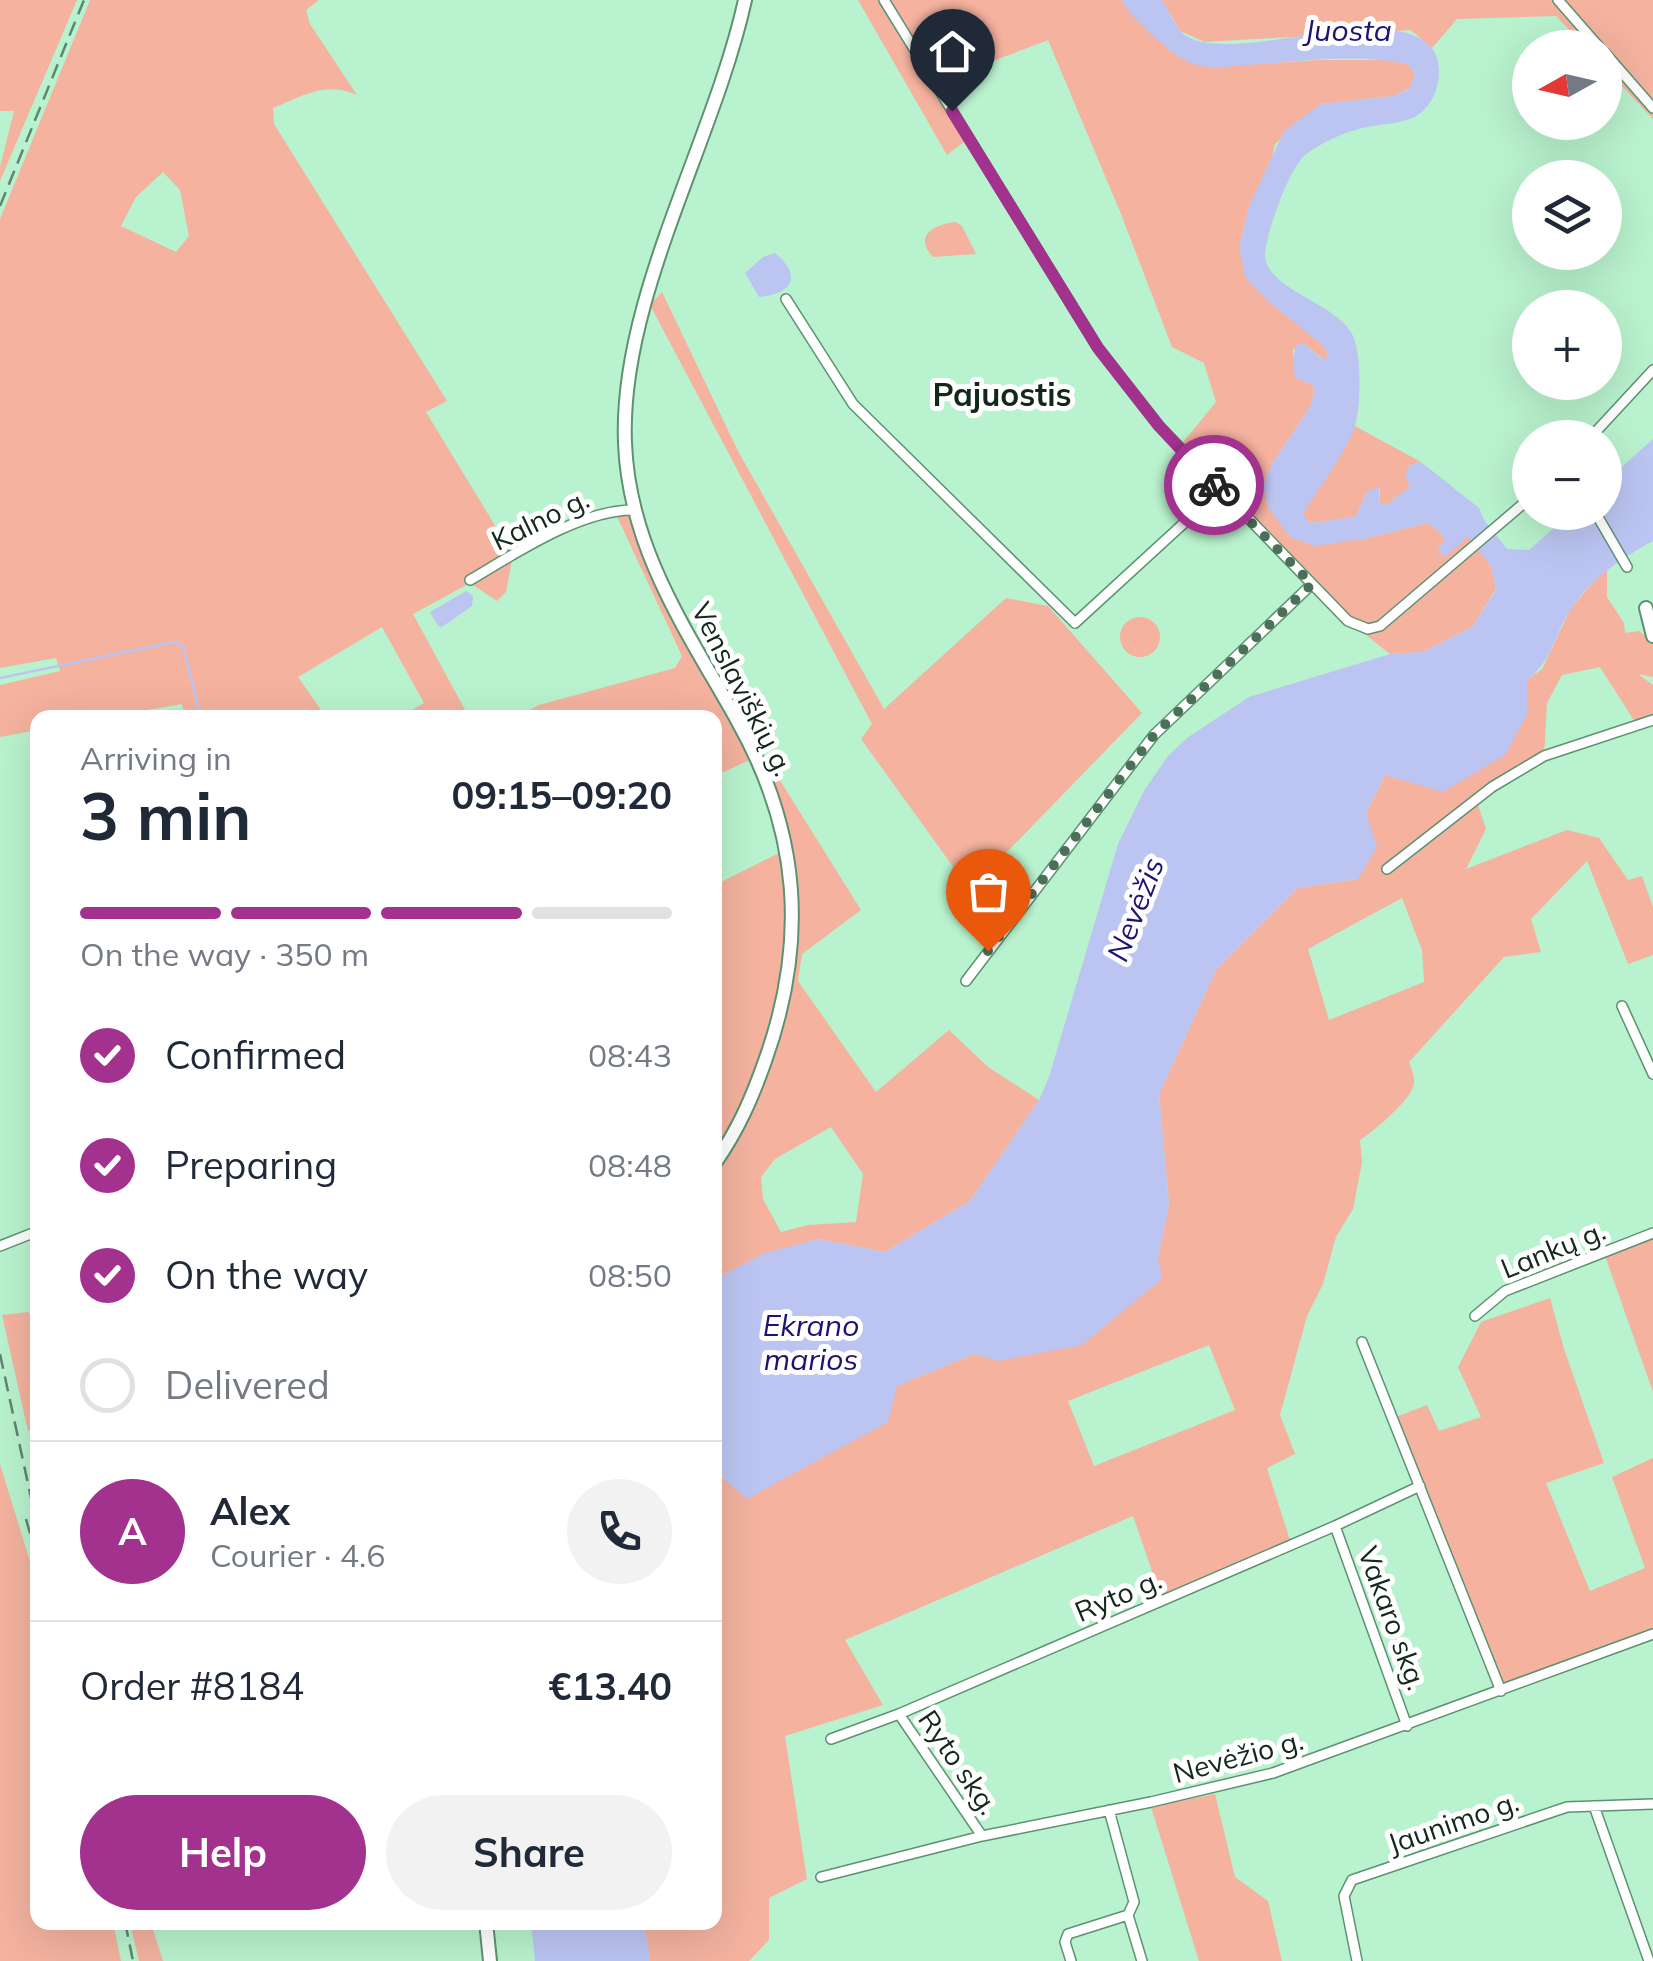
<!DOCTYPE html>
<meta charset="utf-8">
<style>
body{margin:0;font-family:Mulish,sans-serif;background:#f2f2f3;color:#1f2937;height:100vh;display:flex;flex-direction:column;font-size:38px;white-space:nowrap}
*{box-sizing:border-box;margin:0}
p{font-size:32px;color:#747a83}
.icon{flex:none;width:55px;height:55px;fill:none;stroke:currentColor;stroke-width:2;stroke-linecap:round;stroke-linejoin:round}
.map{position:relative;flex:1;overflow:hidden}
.details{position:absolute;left:30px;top:710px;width:692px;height:1220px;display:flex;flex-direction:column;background:#fff;border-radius:20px;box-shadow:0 10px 40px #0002}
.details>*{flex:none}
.needle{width:65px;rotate:262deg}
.buttons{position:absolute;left:1512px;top:30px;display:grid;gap:20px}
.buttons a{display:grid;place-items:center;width:110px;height:110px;border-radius:50%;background:#fff;box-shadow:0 10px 40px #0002;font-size:50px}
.pin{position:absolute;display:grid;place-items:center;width:85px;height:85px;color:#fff;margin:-102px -42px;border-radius:50% 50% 50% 0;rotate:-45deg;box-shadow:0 0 10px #0007}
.pin .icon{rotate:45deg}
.courier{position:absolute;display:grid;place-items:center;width:100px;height:100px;margin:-50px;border:8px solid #a3328e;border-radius:50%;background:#fff;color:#222;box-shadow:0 2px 12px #0007}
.headline em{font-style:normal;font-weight:700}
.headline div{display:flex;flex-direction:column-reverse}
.headline{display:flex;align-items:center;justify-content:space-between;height:170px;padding:0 50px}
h1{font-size:65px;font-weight:700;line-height:75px}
.bar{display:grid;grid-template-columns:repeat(4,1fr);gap:15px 10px;align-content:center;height:120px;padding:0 50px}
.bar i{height:12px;border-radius:8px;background:#e0e1e3}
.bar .selected{background:#a3328e}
.bar p{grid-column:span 4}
.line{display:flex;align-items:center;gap:25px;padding:0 50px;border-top:2px solid #e0e1e3}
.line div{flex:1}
.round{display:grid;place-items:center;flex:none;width:105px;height:105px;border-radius:52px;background:#f2f2f3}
ol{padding:0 50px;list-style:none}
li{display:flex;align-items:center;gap:30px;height:110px}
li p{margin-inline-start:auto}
li .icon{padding:10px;border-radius:50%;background:#a3328e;color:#fff;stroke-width:4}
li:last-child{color:#747a83}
li i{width:55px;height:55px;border:5px solid #e0e1e3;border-radius:50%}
.primary-button{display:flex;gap:20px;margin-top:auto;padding:20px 50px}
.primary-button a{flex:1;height:115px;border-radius:60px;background:#a3328e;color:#fff;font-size:40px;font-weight:700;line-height:115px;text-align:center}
.primary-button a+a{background:#f2f2f3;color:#1f2937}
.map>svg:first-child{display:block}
.green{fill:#f4b29f;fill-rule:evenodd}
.water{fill:#bcc5f2}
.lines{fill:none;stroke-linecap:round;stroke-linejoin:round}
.stream{stroke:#bcc5f2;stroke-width:2.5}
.street-casing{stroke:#5c9271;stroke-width:12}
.secondary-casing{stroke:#5c9271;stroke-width:16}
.street{stroke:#fff;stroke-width:9}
.secondary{stroke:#fff;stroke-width:12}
.rail{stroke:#5f866e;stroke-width:2.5;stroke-dasharray:15 8;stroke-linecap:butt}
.done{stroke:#4c6f59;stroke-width:10;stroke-dasharray:0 18}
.route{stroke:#a3328e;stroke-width:12}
.labels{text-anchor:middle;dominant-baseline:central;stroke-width:10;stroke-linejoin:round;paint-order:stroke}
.street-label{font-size:28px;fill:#11281a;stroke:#fff}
.water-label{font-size:30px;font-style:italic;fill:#1e1372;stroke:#fff}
.quarter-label{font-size:32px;font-weight:bold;fill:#11281a;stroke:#fff}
</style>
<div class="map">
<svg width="1653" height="1961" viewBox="0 0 1653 1961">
<rect width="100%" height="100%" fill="#b9f2ce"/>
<!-- green -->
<path class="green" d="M0 0H77L0 181V167L14 111H0Z
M90 0H319L306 10 310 24 357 95C324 81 304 96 273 108L274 124 447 401 426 412 513 555 506 592 497 601 470 583 413 614 469 717H400L424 703 382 627 298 677 326 717H185L182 704 106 717 38 718 37 730 0 737V685L60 671 56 658 0 668V219ZM163 172 180 190 189 236 176 252 121 226 136 197Z
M858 0H1121L1171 51 1209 67 1317 60H1386L1408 64 1415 75 1410 88 1394 96 1321 104 1275 144 1270 166 1249 206 1239 248 1304 328 1326 348 1328 358 1323 359 1303 343 1293 350 1296 378 1312 384 1315 390 1310 407 1272 464 1290 537 1364 539 1427 523 1441 533 1445 540 1468 536 1491 566 1496 589 1472 627 1423 652 1390 654 1348 621 1179 447 1216 402 1204 363 1172 347 1121 214 1048 40 936 83 969 138 947 155Z
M1162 0H1653V119L1605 68V48L1586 47 1556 16 1457 19 1432 48 1411 30 1205 42 1180 31Z
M956 222 962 226 976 254 933 257C913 236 934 224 956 222Z
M662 292 738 451 884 709 1006 598 1048 606 1142 713 970 890 861 739 872 724 650 305Z
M1355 426 1421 462 1410 465V487L1389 503 1380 505V488L1367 492 1355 517 1310 523 1302 514Z
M614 510H633L646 550 756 757 715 776V718H515L539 705 675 668 682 656Z
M1607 566V597L1624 623 1625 633 1639 631 1653 642V677L1638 674 1653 685V720L1637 725 1600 667 1562 675 1547 703 1544 756 1476 799 1486 829 1466 869 1567 830 1599 838 1628 880 1642 876 1653 907V955L1628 964 1587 861 1531 919 1541 952 1504 957 1409 1062C1412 1071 1416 1078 1413 1087 1409 1101 1373 1132 1360 1140L1362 1162 1353 1209 1336 1237 1323 1284 1307 1316 1280 1415 1295 1454 1267 1468 1290 1540 1161 1597 1133 1516 845 1640 883 1705 785 1736 807 1879 769 1898V1940L749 1961H650L644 1923 715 1922V1465L726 1481 897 1386 974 1354 999 1361 1158 1258 1169 1204 1159 1094 1216 970 1298 888 1358 879 1366 813 1385 775 1443 791 1527 715V680L1542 669 1571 608ZM1402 898 1422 950 1424 982 1329 1020 1308 949ZM1209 1345 1235 1410 1094 1466 1068 1401Z
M1120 637a20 20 0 1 1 40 0a20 20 0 1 1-40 0Z
M751 734 861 910 802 954 798 981 876 1092 949 1030 988 1067 1039 1100 970 1201 885 1252 818 1239 765 1254 715 1279V1171L737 1140 768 1073 791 991 797 949 799 903 794 866 775 788ZM831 1127 863 1174 856 1222 808 1225 781 1232 763 1199 761 1177 775 1159Z
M787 849 794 894 771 1044 715 1163V885Z
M1653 1230V1392L1603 1250Z
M1550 1298 1564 1349 1604 1463 1546 1483 1590 1591 1645 1568 1612 1477 1653 1458V1634L1502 1684 1396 1417 1427 1405 1439 1431 1481 1417 1458 1367 1481 1322Z
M29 1312 37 1344 38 1428 28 1431 2 1315Z
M0 1464 37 1584 38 1922 113 1923 121 1961H0Z
M1215 1794 1235 1877 1268 1901 1282 1961H1199L1151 1807Z
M130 1923H151L163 1961H139Z"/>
<!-- water -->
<path class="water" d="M1121 0H1162C1170 11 1175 30 1188 37 1238 64 1389 0 1431 47 1448 69 1436 108 1412 118 1398 124 1381 124 1367 127 1346 131 1322 142 1305 155 1289 168 1267 232 1265 253 1263 288 1333 302 1351 332 1362 350 1361 402 1356 422 1350 448 1317 490 1303 514L1310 523 1355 517 1367 492 1379 486 1380 504 1389 503 1410 487 1405 474 1410 465 1421 462 1479 508 1484 520 1507 549 1529 550 1571 513 1605 512V482L1653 439V541C1621 559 1595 575 1573 606 1555 631 1553 661 1527 680V715L1505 755 1443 792 1385 775 1366 813 1377 847 1358 879 1298 888 1216 970 1159 1094 1169 1204 1158 1258 1162 1279 1082 1345 998 1361 974 1354 897 1386 888 1422 747 1499 726 1481 715 1465V1279L765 1253 818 1239 885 1252 970 1201 1039 1100 1049 1077 1118 844 1145 789 1168 756 1187 738 1249 697 1390 654 1423 652 1472 627 1496 590 1491 566 1468 537 1445 557 1437 549 1445 540 1441 533 1427 523 1364 539 1315 546 1290 537 1268 507 1263 485 1272 464 1310 407 1315 390 1312 384 1296 378 1293 369 1295 346 1303 343 1322 359 1327 357 1326 348 1269 302 1245 277 1239 248 1249 206 1284 131 1321 104 1394 96 1409 89 1415 75 1408 64C1360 54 1309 60 1260 64 1238 65 1211 71 1190 63 1170 54 1132 18 1121 0Z
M775 253C803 276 792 294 759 297L745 273 763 257Z
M466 591 473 596 472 606 442 627 438 626 430 612Z
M531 1923H644L650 1961H535Z"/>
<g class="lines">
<!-- stream -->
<path class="stream" d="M0 678 174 642 183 646 201 718"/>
<!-- street casing -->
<g class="street-casing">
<path id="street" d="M884 0 1098 348 1159 426 1348 621 1368 629 1380 626 1530 498
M1558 0 1600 48
M1605 53 1653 108
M786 299 853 404 1075 623 1219 491
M1590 438 1653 370
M1595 512 1627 567
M470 580C516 553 580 510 633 510
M1387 869 1492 787 1544 756 1653 720
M966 981 1154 735 1312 584
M1622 1006 1653 1074
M0 1246 38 1231
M1475 1316 1505 1291 1653 1233
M1362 1342 1501 1691
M1335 1526 1407 1726
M899 1714 982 1836
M831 1739 899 1714 1335 1526 1420 1486
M1594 1806 1649 1961
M821 1877 982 1836 1151 1802 1273 1773 1653 1634
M1128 1915 1142 1961
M1071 1961 1065 1942 1068 1934 1128 1915 1134 1902 1109 1810
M1357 1961 1344 1896 1352 1880 1567 1807 1653 1804"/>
</g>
<!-- secondary casing -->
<g class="secondary-casing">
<path id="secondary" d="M1646 608 1653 636
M715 1163C738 1130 752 1098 765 1061 808 941 800 832 737 720 687 631 629 549 625 443 619 300 714 141 745 0
M486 1922 490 1961"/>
</g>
<!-- street -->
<use href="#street" class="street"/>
<!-- secondary -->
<use href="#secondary" class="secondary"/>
<!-- rail -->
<path class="rail" d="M0 206 84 0
M0 1354 38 1530
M26 1519 38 1562
M125 1922 133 1961"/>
</g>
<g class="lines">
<!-- done -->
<path class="done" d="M988 951 1154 735 1312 584 1214 485"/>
<!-- route -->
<path class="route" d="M952 111 1098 348 1159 426 1214 485"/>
</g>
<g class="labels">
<!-- street labels -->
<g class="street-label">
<text transform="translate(540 519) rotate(-26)">Kalno g.</text>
<text transform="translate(743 689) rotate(63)">Venslaviškių g.</text>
<text transform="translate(1553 1249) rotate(-22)">Lankų g.</text>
<text transform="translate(1118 1595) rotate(-23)">Ryto g.</text>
<text transform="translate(1393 1618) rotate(70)">Vakaro skg.</text>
<text transform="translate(1238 1756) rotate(-15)">Nevėžio g.</text>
<text transform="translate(959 1762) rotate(56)">Ryto skg.</text>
<text transform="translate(1453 1822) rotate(-19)">Jaunimo g.</text>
</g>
<!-- water labels -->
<g class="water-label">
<text x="1348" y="30">Juosta</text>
<text transform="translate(1135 909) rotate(-69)">Nevėžis</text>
<text x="811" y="1325">Ekrano<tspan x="811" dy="34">marios</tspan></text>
</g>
<!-- quarter labels -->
<g class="quarter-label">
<text x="1002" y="394">Pajuostis</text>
</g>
</g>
</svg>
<div class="buttons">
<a><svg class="needle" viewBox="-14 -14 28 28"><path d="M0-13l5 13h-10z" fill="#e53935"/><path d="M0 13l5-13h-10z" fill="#747a83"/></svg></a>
<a><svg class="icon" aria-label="layers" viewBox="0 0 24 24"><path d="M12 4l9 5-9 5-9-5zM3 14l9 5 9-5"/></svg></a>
<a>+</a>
<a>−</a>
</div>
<div class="pin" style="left:988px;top:951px;background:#ea580c"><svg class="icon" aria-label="bag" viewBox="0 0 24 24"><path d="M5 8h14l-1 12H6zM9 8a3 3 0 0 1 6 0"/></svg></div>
<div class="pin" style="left:952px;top:111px;background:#1f2937"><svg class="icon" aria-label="home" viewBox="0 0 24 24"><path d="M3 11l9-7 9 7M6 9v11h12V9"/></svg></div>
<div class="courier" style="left:1214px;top:485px"><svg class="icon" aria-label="bike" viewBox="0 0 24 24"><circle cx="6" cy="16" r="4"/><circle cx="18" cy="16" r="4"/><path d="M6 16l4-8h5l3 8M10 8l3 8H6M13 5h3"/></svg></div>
<section class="details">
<div class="headline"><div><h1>3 min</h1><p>Arriving in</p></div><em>09:15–09:20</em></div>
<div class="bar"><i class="selected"></i><i class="selected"></i><i class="selected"></i><i></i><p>On the way · 350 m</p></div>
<ol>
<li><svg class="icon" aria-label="check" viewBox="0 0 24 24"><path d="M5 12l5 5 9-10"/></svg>Confirmed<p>08:43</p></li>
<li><svg class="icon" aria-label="check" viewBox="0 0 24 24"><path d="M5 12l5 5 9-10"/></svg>Preparing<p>08:48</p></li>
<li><svg class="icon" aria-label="check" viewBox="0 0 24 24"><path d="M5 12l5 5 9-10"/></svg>On the way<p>08:50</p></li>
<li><i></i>Delivered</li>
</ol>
<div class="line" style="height:180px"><b class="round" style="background:#a3328e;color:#fff">A</b><div><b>Alex</b><p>Courier · 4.6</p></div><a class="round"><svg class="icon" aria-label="phone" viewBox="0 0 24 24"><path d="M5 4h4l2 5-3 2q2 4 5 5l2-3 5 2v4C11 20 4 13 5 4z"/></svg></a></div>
<div class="line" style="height:130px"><div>Order #8184</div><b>€13.40</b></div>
<div class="primary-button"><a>Help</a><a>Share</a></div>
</section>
</div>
